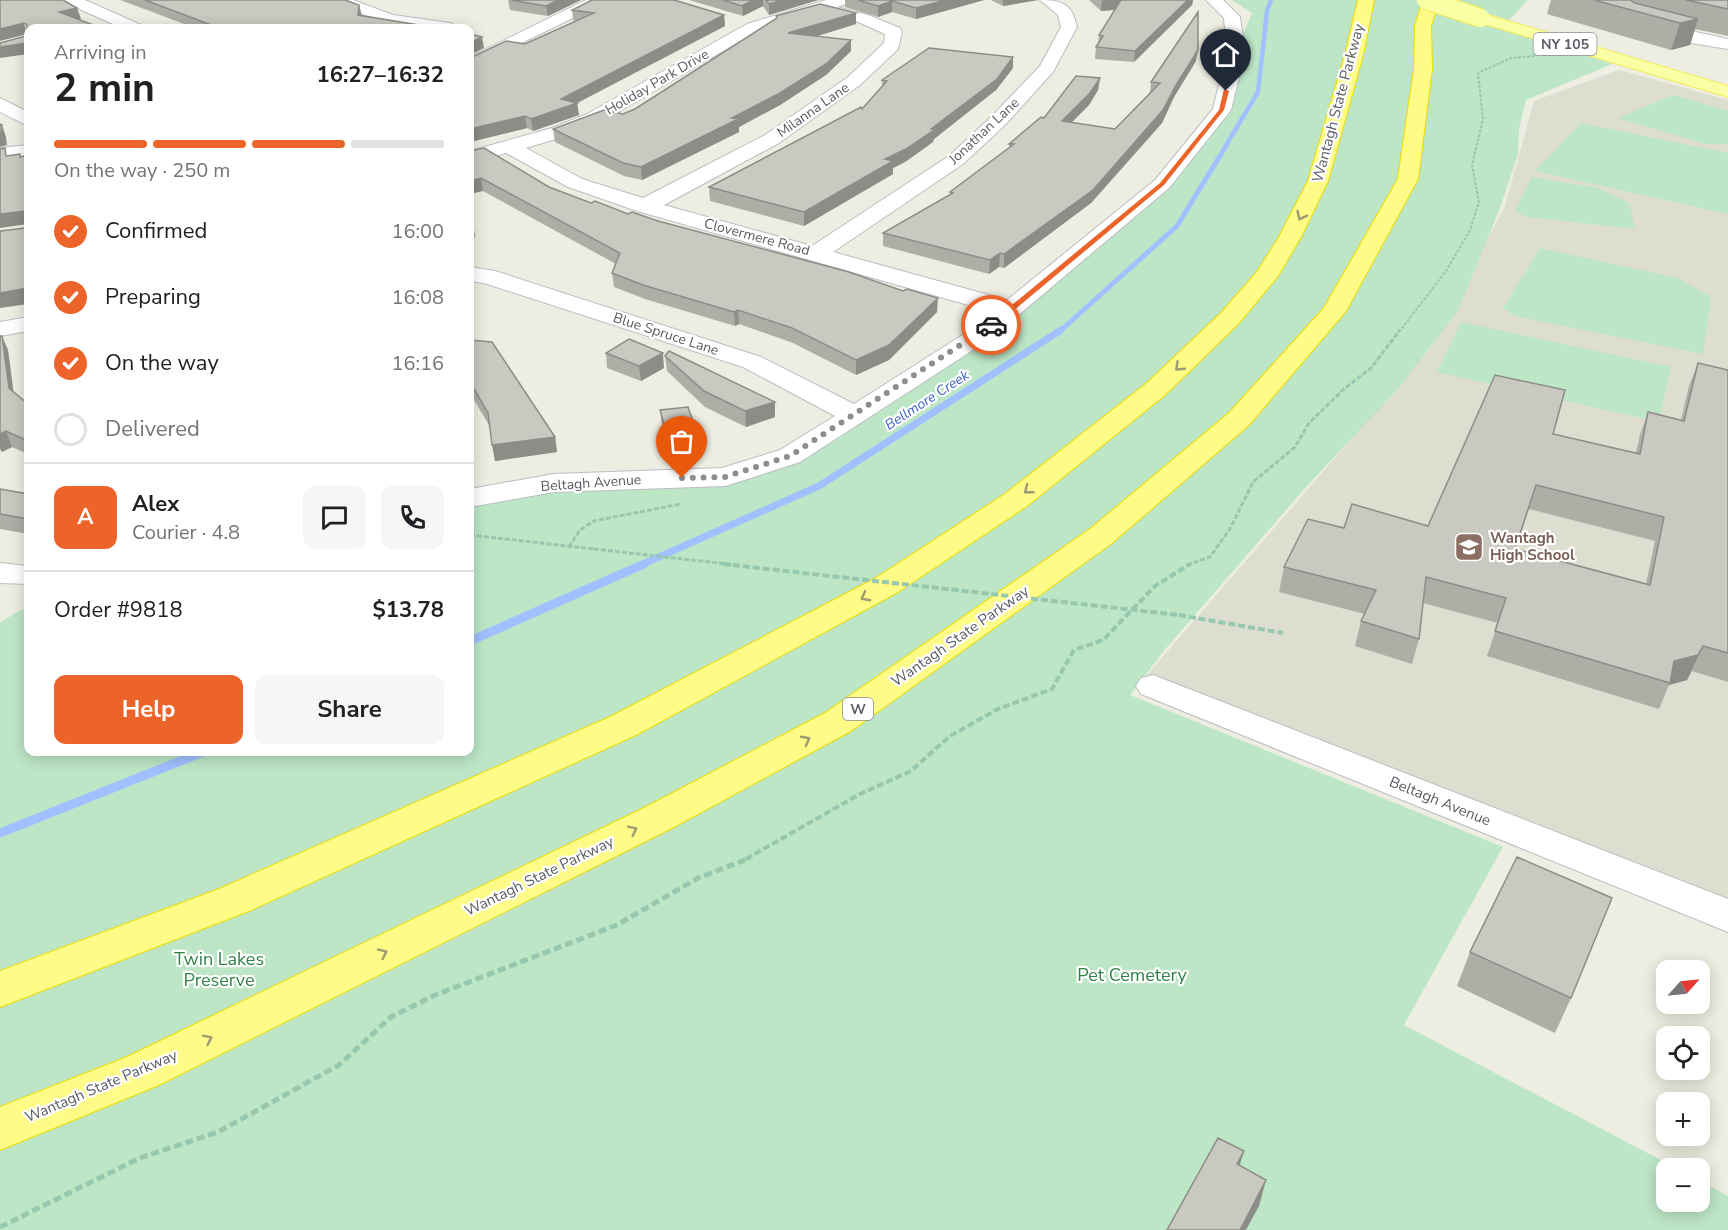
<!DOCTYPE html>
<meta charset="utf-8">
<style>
body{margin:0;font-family:"Nunito Sans",sans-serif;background:#f6f6f6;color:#202124;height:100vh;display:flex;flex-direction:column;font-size:22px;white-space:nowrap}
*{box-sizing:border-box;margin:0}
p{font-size:20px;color:#757577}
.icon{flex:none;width:33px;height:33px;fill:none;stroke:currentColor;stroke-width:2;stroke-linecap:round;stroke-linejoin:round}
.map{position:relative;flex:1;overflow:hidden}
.sheet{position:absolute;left:24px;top:24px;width:450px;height:732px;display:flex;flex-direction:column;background:#fff;border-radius:12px;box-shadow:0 3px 15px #0003}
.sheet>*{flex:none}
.needle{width:39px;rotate:63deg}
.fabs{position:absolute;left:1656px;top:960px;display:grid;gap:12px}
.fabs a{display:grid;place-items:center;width:54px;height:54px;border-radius:12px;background:#fff;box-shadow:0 3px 15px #0003;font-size:30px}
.pin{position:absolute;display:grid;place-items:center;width:51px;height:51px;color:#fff;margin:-62px -26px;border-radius:50% 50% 50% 0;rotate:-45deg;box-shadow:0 0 6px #0007}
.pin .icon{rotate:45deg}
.courier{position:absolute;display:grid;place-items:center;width:60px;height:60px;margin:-30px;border:4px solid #ec6429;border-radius:50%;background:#fff;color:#222;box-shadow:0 2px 8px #0007}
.summary em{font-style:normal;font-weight:700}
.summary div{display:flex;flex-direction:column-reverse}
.summary{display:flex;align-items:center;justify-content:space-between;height:102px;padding:0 30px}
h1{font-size:39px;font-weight:700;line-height:45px}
.bar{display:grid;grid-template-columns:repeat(4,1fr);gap:9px 6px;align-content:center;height:72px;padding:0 30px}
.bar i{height:8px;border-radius:4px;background:#e0e0e0}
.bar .current{background:#ec6429}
.bar p{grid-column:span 4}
.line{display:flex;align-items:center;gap:15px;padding:0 30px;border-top:2px solid #e0e0e0}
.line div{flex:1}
.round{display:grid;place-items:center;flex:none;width:63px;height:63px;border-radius:12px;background:#f6f6f6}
ol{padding:0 30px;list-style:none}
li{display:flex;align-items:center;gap:18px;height:66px}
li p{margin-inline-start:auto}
li .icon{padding:6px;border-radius:50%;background:#ec6429;color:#fff;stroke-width:4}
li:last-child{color:#757577}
li i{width:33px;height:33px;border:3px solid #e0e0e0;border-radius:50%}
.cta{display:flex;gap:12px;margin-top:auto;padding:12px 30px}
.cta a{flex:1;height:69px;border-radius:12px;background:#ec6429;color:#fff;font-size:24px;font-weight:700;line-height:69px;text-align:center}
.cta a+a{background:#f6f6f6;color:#202124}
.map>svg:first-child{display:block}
.education{fill:#ddddd0}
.green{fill:#bde6c6}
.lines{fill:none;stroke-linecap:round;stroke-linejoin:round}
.stream-far3{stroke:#a0c0ff;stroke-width:4.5}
.stream-far2{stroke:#a0c0ff;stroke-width:5}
.stream-far1{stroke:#a0c0ff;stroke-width:7}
.stream{stroke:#a0c0ff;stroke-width:9}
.minor-casing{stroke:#bcbdc3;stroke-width:2}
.major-casing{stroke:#f4eb54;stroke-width:2}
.highway-casing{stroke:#efda00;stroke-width:2}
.path-far3{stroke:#96c7af;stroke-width:2;stroke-dasharray:3 1.5;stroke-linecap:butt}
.path-far2{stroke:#96c7af;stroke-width:3;stroke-dasharray:5 2;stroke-linecap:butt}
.path-far1{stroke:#96c7af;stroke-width:4;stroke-dasharray:7 3;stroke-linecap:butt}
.path{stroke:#96c7af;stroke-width:5;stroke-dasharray:8 4;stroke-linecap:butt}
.minor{fill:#fff;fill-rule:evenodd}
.major{fill:#f9ffa5;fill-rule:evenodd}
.highway{fill:#fffb87;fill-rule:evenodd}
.major-bridge-casing{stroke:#f4eb54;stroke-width:20;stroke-linecap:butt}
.path-bridge-far1{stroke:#96c7af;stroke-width:3;stroke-dasharray:5 2;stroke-linecap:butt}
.path-bridge{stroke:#96c7af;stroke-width:4;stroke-dasharray:7 3;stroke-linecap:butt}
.major-bridge{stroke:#f9ffa5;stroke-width:18}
.wall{fill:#aeada6;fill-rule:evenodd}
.shaded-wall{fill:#8d8d87}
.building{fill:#cac9c1;stroke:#8d8d87;stroke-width:1.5;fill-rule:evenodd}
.oneway{stroke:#9c9c71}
.route{fill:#ec6429}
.done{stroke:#8d8f8f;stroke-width:6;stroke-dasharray:0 10.8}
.labels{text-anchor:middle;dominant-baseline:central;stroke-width:4.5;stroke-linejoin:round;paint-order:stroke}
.shield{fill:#fff;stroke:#8c8d92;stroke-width:1.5}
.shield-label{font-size:14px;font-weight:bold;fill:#5a5c63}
.far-street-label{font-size:14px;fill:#5a5c63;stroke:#fff}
.far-water-label{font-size:14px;font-style:italic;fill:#4063c5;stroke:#fff}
.street-label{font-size:15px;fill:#5a5c63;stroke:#fff}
.education-label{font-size:15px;font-weight:bold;fill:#785e54;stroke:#fff;text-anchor:start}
.near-park-label{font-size:18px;fill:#328248;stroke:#fff}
</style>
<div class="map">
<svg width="1728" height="1230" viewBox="0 0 1728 1230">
<rect width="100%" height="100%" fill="#edede1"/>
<!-- education -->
<path class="education" d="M1619 70 1728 100V918L1140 683 1432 346 1505 206 1534 101Z"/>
<!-- green -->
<path class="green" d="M1232 0H1417L1612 64 1526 100 1519 129 1518 154 1500 208 1458 311 1398 389 1307 486 1167 647 1130 695 1503 847 1404 1025 1676 1168H1666V1202H1700V1181L1728 1196V1230H0V623L20 610 28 608V752H470V504L554 483 725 477 790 456 981 334 1162 184 1222 110 1236 52 1252 13Z
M1445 0H1528L1509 20Z
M1673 95 1728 111V144H1705L1618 118Z
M1581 123 1728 153V214L1535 171Z
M1532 177 1598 188 1629 203 1635 229 1527 217 1515 211Z
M1540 248 1678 278 1711 297 1703 354 1514 316 1503 308Z
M1461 322 1671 367 1659 422 1437 372Z"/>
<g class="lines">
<!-- stream-far3 -->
<path class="stream-far3" d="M1225 147 1258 92 1267 11 1271 0"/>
<!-- stream-far2 -->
<path class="stream-far2" d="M1059 332 1177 226 1226 146"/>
<!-- stream-far1 -->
<path class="stream-far1" d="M641 565 819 486 1061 330"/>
<!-- stream -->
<path class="stream" d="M470 641 644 564
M0 833 203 752"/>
<!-- minor casing -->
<g class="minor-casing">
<path id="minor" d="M64 0H85L141 25 143 28H122L66 3Z
M330 0H353L393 15 450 23 458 28C414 33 374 19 332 3Z
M586 0H606L604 3 470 68V57Z
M826 0H851L849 3 837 7 868 15 900 28 902 32 898 49 860 85 779 143 664 205 812 246 949 156 991 117 1040 66 1061 27 1058 15 1040 0C1063 0 1072 4 1077 27L1053 72 1005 125 963 164 833 252 1007 300 1155 180 1213 109 1227 52 1224 18 1206 0H1223L1240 17 1245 52 1231 110 1169 188 990 339 800 462 735 483 725 486 554 492 470 507V489L554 474 722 468 780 450 835 416 743 367 484 283 470 281V267L495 271 761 357 854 404 972 329 993 312 637 211 568 187 506 153 470 163V151L552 128 587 114 747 24ZM820 12 856 21 885 34 884 43 848 77 765 135 643 198 582 179 526 148 566 136 601 122 759 30Z
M1603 0H1620L1614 7 1650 22 1728 39V49C1687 42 1634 36 1599 11L1597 8Z
M0 98 28 112V126L0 112Z
M28 145V157L0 160V148Z
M28 317V331L0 336V322Z
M0 563 28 566V584L0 583Z
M1153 675 1728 899V932L1141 694 1136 686 1141 678Z"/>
</g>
<!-- major casing -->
<g class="major-casing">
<path id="major" d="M1481 13 1728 86V97L1475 21 1473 18Z"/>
</g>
<!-- highway casing -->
<g class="highway-casing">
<path id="highway" d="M1358 0H1374L1363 55 1328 181 1301 237 1278 276 1239 323 1165 395 1027 506 898 592 636 735 249 911 0 1007V971L219 889 610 717 876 578 1005 494 1147 383 1221 313 1257 272 1279 237 1308 181 1345 55Z
M1423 0H1439L1431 26 1432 69 1418 179 1346 311 1249 425 1112 543 851 731 672 828 159 1085 0 1150V1107L127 1057 644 808 825 713 1090 529 1229 413 1324 308 1398 179 1414 69 1415 26Z"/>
</g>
<!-- path-far3 -->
<path class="path-far3" d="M1399 332 1446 271 1470 230 1479 202 1472 165 1483 119 1478 73 1511 58 1535 56"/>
<!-- path-far2 -->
<path class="path-far2" d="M470 535 594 549
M569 547 580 530 594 521 681 504
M1187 565 1210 557 1231 527 1253 482 1295 447 1309 423 1344 389 1371 368 1400 330"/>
<!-- path-far1 -->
<path class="path-far1" d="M1179 615 1283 633
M746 859 860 794 911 771 950 736 998 709 1052 689 1074 650 1103 640 1155 586 1190 564"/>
<!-- path -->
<path class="path" d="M0 1227 140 1158 218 1132 339 1065 391 1017 435 995 617 925 698 878 750 858"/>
<!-- minor -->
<use href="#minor" class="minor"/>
<!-- major -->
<use href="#major" class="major"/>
<!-- highway -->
<use href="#highway" class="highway"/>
<!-- major-bridge casing -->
<g class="major-bridge-casing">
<path id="major-bridge" d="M1426 0 1481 18"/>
</g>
<!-- path-bridge-far1 -->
<path class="path-bridge-far1" d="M594 549 736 565"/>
<!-- path-bridge -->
<path class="path-bridge" d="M723 564 1179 615"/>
<!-- major-bridge -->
<use href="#major-bridge" class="major-bridge"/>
</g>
<!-- wall -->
<path class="wall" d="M120 0H345L359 5 361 15 437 28H195Z
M508 0H581L548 16 510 10Z
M689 0H818L769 15 763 6 743 16Z
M845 0H984L916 19 892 12 878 17 845 7Z
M991 0H1038L1003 6Z
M1089 0H1193L1192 5 1134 62 1095 59 1096 47 1098 44 1099 35 1115 10 1101 11Z
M1551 0H1728V36L1695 29 1690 45 1671 50 1547 14Z
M572 10 724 15 725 26 577 103 579 115 533 131 527 128 470 142 525 44 576 21 573 20Z
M856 13V24L816 36 851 51 826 75 780 105 739 127V132L642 180 624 176 555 142 553 129 623 114 635 109 776 18V16Z
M1013 57V68L996 90 934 139 933 142 905 162 893 168V174L804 226 710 201 709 187 862 109 882 87V80Z
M1196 61 1174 97 1162 123 1091 203 1004 268 999 267 989 274 883 246V233L950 194V192L1009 148V144L1100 78 1098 90 1089 105 1072 122 1115 129 1150 94 1151 82Z
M470 151 549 187 591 203 628 214 658 221 937 312 889 360 856 375 793 343 739 324 735 326 645 299 614 287 612 273 616 264 483 191Z
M0 336 8 350 13 392 28 404V454L12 447 2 452 0 450Z
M470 340 555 437 557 452 495 461 490 427 470 393Z
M606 353 664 368 641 381 607 368Z
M665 356 775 417 746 427 705 407 667 371Z
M1698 363 1728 370V682L1692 671 1687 680 1669 685 1659 709 1487 656 1498 623 1423 603 1419 639 1412 664 1355 646 1361 621 1365 614 1279 592 1284 567 1344 528 1428 526 1553 434 1636 453 1640 435 1648 412 1681 420 1689 386ZM1529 509 1655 541 1646 584 1515 549Z
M660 410 697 446 669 450 662 426Z
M0 489 28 494V534L0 529Z
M1470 952 1571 998 1555 1033 1457 986Z"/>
<!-- shaded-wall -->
<path class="shaded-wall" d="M558 0H581L548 16 546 6Z
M753 0H763V6L743 16 742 6Z
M782 0H818L769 15V4Z
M946 0H984L916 19V8Z
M1003 0H1038L1003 6Z
M1102 0H1122L1121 9 1101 11Z
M1188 0H1193L1192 5 1134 62 1135 51Z
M892 1V12L878 17V6Z
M359 5 362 16 358 15Z
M77 8 81 19 62 23 59 12Z
M856 13V24L789 45 788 33Z
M724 15 725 26 577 103 579 115 533 131 531 119 561 99Z
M1698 19 1690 45 1671 50 1680 23Z
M24 23 27 34 0 41V29Z
M482 37 484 48 470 55V43Z
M851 40V51L826 75 780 105 739 127V132L642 180 641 167Z
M28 43V54L0 58V47Z
M1198 50 1196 61 1174 97 1162 123 1091 203 1004 268V254L1176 85Z
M1013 57V68L996 90 934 139 933 142 905 162 893 168V174L804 226V212L931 129Z
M1100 78 1098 90 1089 105 1061 133 1062 121Z
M525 116 527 128 470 142V129Z
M2 125 6 137 7 145 0 147V133Z
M481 178 483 191 470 194V181Z
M25 211 28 224 0 228V214Z
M473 221 475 237 470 238V224Z
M1000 253 999 267 989 274 990 260Z
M28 288V304L0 308V293Z
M938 298 937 312 889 360 856 375V360Z
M738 310 739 324 735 326 734 312Z
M2 336 8 350 15 403 9 388Z
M663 353 664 368 641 381 639 366Z
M775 402V417L746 427 745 411Z
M696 430 697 446 669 450 667 434Z
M6 431 12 447 2 452 0 446V434Z
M555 437 557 452 495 461 492 445Z
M1703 646 1687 680 1669 685 1674 661Z
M1244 1151 1236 1177 1237 1164Z
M1266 1180 1259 1206 1246 1230H1240Z"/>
<!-- building -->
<path class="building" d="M0 0H63L77 8 59 12 101 28H28V43L0 47V43L26 36 27 25 24 23 0 29Z
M145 0H345L359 5 358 15 437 28H209L204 26 211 25Z
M511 0H558L546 6Z
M592 0H674L724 15 561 99 577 103 531 119 525 116 470 129V58L506 41 525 44 594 13 572 10Z
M723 0H753L742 6Z
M766 0H782L769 4Z
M858 0H946L916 8 892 1 878 6Z
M1121 0H1188L1135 51 1096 47 1103 36 1099 35Z
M1594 0H1630L1635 3 1698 19 1680 23Z
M1686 0H1728V9Z
M820 4 856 13 788 33 851 40 826 64 780 93 732 118 738 119 641 167 623 163 553 129 604 110 623 114 635 109 777 18 776 16Z
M1198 12V50L1176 85 1163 110 1093 190 1004 254 1000 253 990 260 883 233 953 193 950 192 1014 144H1009L1041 117 1044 118 1076 76 1100 78 1090 93 1062 121 1115 129 1160 83 1151 82Z
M470 34 482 37 470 43Z
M929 48 1013 57 997 79 931 129 934 130 906 149 885 159 893 161 804 212 709 187 861 107 862 109 887 81 882 80Z
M0 124 2 125V132L0 133Z
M5 148 6 156 20 154V157L28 155V288L0 293V231L25 228V211L0 214V149Z
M484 148 549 187 591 203 595 201 628 214 632 212 658 221 849 272 903 291 907 289 938 298 889 345 856 360 792 328 738 310 734 312 643 285 612 273 620 253 481 178 470 181V151Z
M0 336H2L9 388 28 404V441L6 431 0 434Z
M629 339 663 353 639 366 606 353Z
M470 340 492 342 555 437 492 445 488 413 470 382Z
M669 351 775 402 745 411 704 391 665 356Z
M1698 363 1728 370V653L1703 646 1698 655 1674 661 1670 683 1495 631 1506 598 1426 577 1419 639 1361 621 1376 590 1284 567 1308 519 1344 528 1352 504 1428 526 1495 375 1565 390 1553 434 1640 454 1648 412 1684 421ZM1536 485 1664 517 1650 585 1515 549Z
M688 407 696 430 667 434 660 410Z
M0 489 28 494V519L0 514Z
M1517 857 1612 898 1571 998 1470 952Z
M1218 1138 1244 1151 1237 1164 1266 1180 1240 1230H1167Z"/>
<!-- one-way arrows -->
<defs><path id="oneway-chevron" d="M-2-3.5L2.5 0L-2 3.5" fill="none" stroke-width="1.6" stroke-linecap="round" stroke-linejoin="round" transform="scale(1.5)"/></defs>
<g class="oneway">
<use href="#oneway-chevron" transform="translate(1301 216) rotate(116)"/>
<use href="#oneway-chevron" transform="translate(1179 367) rotate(137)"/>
<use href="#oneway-chevron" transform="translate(1028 490) rotate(142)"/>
<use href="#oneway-chevron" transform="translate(865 597) rotate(152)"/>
<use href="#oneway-chevron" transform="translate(806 740) rotate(-28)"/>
<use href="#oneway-chevron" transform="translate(633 830) rotate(-26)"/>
<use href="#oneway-chevron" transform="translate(383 953) rotate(-26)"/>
<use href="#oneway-chevron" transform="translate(208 1039) rotate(-26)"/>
</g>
<!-- route -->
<path class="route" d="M1224 89 1229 91 1224 110 1164 185 994 327H989V324L1160 183 1219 110Z"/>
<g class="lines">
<!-- done -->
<path class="done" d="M682 478 725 477 790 456 991 325"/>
</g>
<!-- icons -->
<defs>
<g id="school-square" transform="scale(1.5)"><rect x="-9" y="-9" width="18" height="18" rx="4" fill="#8d6e63" stroke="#fff"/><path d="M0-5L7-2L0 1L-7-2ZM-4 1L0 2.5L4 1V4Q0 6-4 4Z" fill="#fff"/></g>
</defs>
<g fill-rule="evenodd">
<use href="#school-square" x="1469" y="547"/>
</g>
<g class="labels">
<!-- shield labels -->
<g class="shield">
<rect x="1533.5" y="33" width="63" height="22" rx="4.5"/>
<rect x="843" y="698" width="30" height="22" rx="4.5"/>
</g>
<g class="shield-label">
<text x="1565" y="44">NY 105</text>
<text x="858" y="709">W</text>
</g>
<!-- far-street labels -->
<g class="far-street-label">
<text transform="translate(657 82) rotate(-30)">Holiday Park Drive</text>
<text transform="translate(813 110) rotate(-35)">Milanna Lane</text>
<text transform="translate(984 131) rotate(-43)">Jonathan Lane</text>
<text transform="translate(757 237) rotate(15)">Clovermere Road</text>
<text transform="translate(666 334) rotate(18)">Blue Spruce Lane</text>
<text transform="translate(591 483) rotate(-4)">Beltagh Avenue</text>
</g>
<!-- far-water labels -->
<g class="far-water-label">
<text transform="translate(927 400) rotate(-33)">Bellmore Creek</text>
</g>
<!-- street labels -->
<g class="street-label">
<text transform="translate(1338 103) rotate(-75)">Wantagh State Parkway</text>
<text transform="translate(960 636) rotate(-35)">Wantagh State Parkway</text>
<text transform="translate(1440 801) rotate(22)">Beltagh Avenue</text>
<text transform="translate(539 876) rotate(-26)">Wantagh State Parkway</text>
<text transform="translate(101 1086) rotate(-23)">Wantagh State Parkway</text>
</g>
<!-- education labels -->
<g class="education-label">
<text x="1490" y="538">Wantagh<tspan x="1490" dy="17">High School</tspan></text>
</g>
<!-- near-park labels -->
<g class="near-park-label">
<text x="219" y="959">Twin Lakes<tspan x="219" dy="21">Preserve</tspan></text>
<text x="1132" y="975">Pet Cemetery</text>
</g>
</g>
</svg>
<div class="fabs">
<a><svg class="needle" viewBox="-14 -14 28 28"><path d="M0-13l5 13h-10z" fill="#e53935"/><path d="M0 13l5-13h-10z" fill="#757577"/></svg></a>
<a><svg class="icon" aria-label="locate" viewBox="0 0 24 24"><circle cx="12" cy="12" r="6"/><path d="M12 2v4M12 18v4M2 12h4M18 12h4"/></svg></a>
<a>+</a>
<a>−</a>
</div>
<div class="pin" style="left:682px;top:478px;background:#ea580c"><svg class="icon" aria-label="bag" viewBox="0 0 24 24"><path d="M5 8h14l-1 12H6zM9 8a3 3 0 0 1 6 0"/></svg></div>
<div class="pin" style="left:1226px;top:91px;background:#1f2937"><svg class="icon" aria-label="home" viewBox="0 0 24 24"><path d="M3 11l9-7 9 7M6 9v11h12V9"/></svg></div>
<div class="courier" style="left:991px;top:325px"><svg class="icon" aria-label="car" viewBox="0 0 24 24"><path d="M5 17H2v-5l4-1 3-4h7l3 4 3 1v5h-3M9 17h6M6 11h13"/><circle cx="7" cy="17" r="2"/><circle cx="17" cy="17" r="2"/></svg></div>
<section class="sheet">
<div class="summary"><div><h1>2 min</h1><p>Arriving in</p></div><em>16:27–16:32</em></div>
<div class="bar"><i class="current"></i><i class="current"></i><i class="current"></i><i></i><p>On the way · 250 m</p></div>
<ol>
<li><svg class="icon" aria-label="check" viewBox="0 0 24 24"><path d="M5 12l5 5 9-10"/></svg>Confirmed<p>16:00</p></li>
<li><svg class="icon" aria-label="check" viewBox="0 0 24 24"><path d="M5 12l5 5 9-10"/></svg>Preparing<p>16:08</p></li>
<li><svg class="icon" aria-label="check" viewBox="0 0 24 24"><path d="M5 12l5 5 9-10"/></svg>On the way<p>16:16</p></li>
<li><i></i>Delivered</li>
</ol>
<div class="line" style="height:108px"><b class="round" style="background:#ec6429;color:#fff">A</b><div><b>Alex</b><p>Courier · 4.8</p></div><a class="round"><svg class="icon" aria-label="chat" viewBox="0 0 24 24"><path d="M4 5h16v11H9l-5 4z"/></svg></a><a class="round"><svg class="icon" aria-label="phone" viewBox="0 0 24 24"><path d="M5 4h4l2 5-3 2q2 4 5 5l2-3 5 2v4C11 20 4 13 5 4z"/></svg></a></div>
<div class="line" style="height:78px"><div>Order #9818</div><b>$13.78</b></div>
<div class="cta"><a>Help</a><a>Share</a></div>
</section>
</div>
